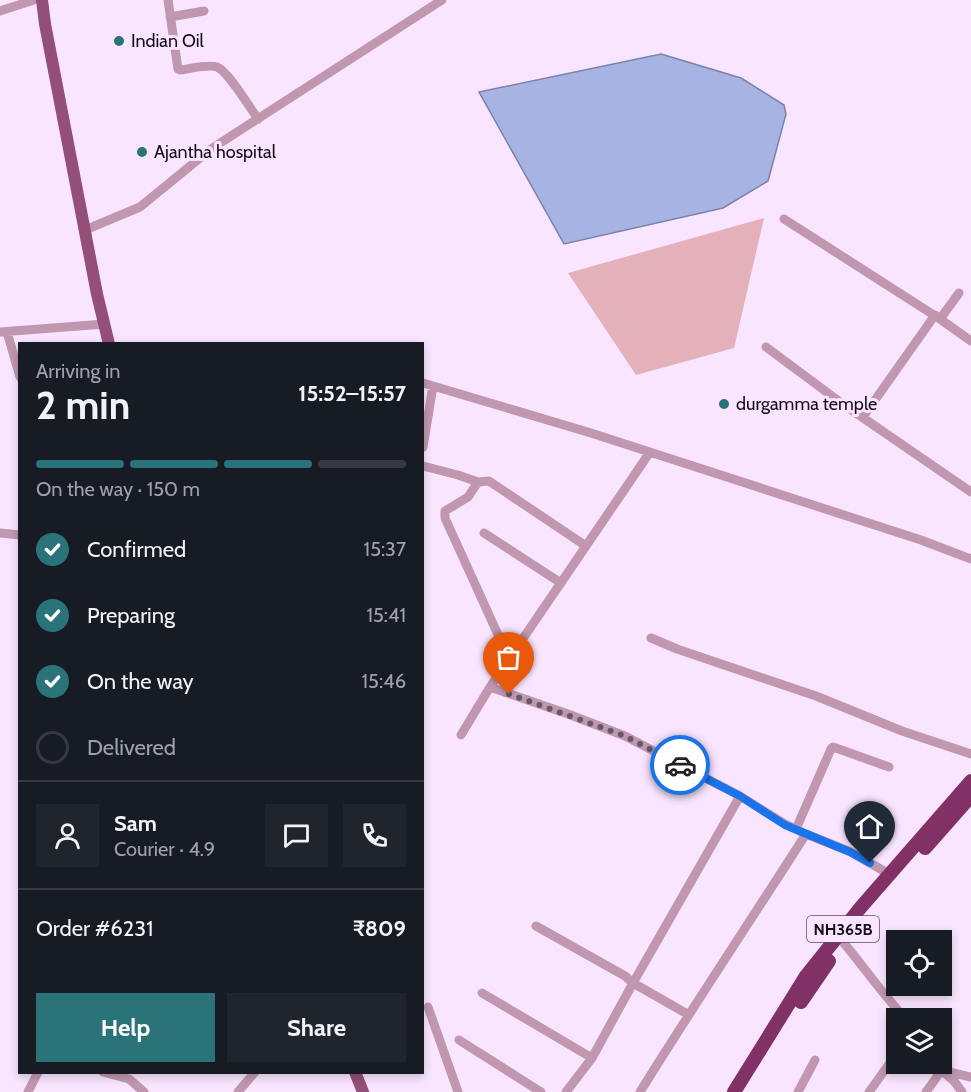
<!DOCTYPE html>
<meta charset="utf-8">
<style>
body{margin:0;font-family:Cabin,sans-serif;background:#20242c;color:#f1f3f6;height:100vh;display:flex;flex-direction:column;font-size:22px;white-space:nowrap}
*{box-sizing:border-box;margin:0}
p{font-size:20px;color:#9ea1a6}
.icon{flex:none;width:33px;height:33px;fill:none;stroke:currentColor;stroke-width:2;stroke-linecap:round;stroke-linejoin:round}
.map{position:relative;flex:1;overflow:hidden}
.details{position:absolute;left:18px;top:342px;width:406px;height:732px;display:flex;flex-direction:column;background:#171b24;border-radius:0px;box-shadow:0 3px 9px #0003}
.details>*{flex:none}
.fabs{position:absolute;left:886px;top:930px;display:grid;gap:12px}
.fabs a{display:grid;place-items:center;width:66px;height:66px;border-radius:0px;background:#171b24;box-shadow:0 3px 9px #0003;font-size:30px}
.pin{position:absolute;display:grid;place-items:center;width:51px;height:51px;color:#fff;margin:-62px -26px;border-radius:50% 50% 50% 0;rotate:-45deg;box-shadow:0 0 6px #0007}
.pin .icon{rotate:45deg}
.courier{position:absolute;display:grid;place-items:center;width:60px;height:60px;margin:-30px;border:4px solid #1a73e8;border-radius:50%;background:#fff;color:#222;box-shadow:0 2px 8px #0007}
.overview em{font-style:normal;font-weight:700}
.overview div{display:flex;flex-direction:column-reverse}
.overview{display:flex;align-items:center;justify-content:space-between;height:102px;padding:0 18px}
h1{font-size:39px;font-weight:700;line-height:45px}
.bar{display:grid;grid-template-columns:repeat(4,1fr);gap:9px 6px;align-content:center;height:72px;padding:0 18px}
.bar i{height:8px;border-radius:4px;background:#363941}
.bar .on{background:#2a7479}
.bar p{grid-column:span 4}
.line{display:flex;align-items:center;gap:15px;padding:0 18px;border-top:2px solid #363941}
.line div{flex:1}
.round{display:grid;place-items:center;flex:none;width:63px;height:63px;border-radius:0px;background:#20242c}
ol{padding:0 18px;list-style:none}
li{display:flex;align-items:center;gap:18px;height:66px}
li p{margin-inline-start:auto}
li .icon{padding:6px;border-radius:50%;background:#2a7479;color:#fff;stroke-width:4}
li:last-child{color:#9ea1a6}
li i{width:33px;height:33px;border:3px solid #363941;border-radius:50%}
.cta{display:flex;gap:12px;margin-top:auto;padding:12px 18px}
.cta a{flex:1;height:69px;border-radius:0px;background:#2a7479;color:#fff;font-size:24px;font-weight:700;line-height:69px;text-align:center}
.cta a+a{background:#20242c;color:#f1f3f6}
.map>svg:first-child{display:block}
.green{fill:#e4b1ba}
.water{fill:#a7b4e3;stroke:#7b82a6;stroke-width:1.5}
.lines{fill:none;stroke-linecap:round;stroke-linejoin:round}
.minor{stroke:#c097af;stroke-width:9}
.major{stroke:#944e7a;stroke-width:12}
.highway{stroke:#823167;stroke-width:14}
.done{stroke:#655968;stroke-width:6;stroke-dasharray:0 10.8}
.route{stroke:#1a73e8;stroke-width:8}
.poi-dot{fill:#2a7479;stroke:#f9e5ff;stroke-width:2}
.labels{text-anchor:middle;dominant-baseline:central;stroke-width:6;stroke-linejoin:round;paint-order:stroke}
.shield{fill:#f9e5ff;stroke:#594e5d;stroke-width:1.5}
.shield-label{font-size:16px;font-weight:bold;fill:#150e17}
.poi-label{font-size:18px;fill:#150e17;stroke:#f9e5ff;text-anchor:start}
</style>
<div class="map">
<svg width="971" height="1092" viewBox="0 0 971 1092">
<rect width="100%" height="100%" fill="#f9e5ff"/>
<!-- green -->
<path class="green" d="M764 218 734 348 636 375 568 273Z"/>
<!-- water -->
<path class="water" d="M661 54 741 78 784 105 786 114 768 181 723 208 564 244 479 92Z"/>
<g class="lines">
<!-- minor -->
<path class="minor" d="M168 0 178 69 180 70C189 69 209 64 217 67 228 71 250 108 258 119
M0 11 34 0
M170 17 204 11
M784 219 940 319
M85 230 140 207 211 149 442 0
M959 293 940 319 971 341
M0 332 105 324
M7 332 20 377
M766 347 840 402 971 492
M423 383 591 433 921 540 971 559
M863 417 935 315
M423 447 433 386
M423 466 458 475 478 482 468 497 445 511V518L509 659
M478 482 489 481 586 546
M0 533 20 535
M484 533 561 583
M651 638 677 649 816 696 902 731 971 754
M490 687 568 714 625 736 740 796 785 824 806 834
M461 735 490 687 650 452
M796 829 831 749 833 747 889 767
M536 926 625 976 633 983 592 1058 566 1092
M843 942C864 967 883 995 905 1018
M482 993 592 1058
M428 1007 458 1092
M689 1015 633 983 740 796
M459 1040 541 1092
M103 1072 129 1079 144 1092
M28 1092 38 1072
M238 1092 255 1072
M640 1092C694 1005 751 920 806 834L851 852 889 874
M798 1092 815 1060
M869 1092 897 1053
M926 1092C932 1083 943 1072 942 1061
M962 1092 954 1081 941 1070 971 1077"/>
<!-- major -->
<path class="major" d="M42 0 45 24 97 294 109 344
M355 1072 363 1092"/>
<!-- highway -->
<path class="highway" d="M925 848 971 796
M801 1002 829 961
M734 1092 806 976 861 907 971 781"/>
</g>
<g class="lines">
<!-- done -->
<path class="done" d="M509 694 625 736 680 765"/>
<!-- route -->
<path class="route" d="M680 765 740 796 785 825 850 852 870 863"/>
</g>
<!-- markers -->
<g class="poi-dot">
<circle cx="119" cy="41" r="6"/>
<circle cx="142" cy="152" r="6"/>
<circle cx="724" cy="404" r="6"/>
</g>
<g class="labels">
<!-- shield labels -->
<rect class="shield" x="807" y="916" width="72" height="26" rx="4.5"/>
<g class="shield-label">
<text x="843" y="929">NH365B</text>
</g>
<!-- poi labels -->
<g class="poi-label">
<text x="131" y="41">Indian Oil</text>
<text x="154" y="152">Ajantha hospital</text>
<text x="736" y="404">durgamma temple</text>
</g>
</g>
</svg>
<div class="fabs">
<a><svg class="icon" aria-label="locate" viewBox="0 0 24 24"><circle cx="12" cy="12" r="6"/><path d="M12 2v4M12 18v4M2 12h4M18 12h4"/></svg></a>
<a><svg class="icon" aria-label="layers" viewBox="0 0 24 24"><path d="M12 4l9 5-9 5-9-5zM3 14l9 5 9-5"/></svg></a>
</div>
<div class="pin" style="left:509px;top:694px;background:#ea580c"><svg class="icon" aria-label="bag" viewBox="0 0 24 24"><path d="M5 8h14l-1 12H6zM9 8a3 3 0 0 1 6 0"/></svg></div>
<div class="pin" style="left:870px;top:863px;background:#1f2937"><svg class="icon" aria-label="home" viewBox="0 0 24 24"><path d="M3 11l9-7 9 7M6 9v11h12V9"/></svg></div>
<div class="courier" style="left:680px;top:765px"><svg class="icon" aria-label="car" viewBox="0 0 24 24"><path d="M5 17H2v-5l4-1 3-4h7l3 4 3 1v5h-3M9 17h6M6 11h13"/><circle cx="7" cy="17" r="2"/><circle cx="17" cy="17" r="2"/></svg></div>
<section class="details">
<div class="overview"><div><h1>2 min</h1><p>Arriving in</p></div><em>15:52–15:57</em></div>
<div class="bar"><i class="on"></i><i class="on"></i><i class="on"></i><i></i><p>On the way · 150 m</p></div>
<ol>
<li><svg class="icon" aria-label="check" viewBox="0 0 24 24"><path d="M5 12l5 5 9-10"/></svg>Confirmed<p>15:37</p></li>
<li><svg class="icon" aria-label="check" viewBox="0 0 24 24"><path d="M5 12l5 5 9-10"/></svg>Preparing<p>15:41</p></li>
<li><svg class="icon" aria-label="check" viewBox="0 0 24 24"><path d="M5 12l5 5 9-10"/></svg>On the way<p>15:46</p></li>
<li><i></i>Delivered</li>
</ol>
<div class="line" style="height:108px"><a class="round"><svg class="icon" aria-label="person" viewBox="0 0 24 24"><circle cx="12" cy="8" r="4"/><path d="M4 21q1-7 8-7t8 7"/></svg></a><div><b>Sam</b><p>Courier · 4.9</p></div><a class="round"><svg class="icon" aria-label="chat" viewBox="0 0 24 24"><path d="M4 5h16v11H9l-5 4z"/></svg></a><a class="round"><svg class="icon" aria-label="phone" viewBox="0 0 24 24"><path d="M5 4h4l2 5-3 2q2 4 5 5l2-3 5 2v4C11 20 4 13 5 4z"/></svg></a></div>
<div class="line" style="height:78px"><div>Order #6231</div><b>₹809</b></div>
<div class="cta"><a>Help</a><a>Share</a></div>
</section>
</div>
